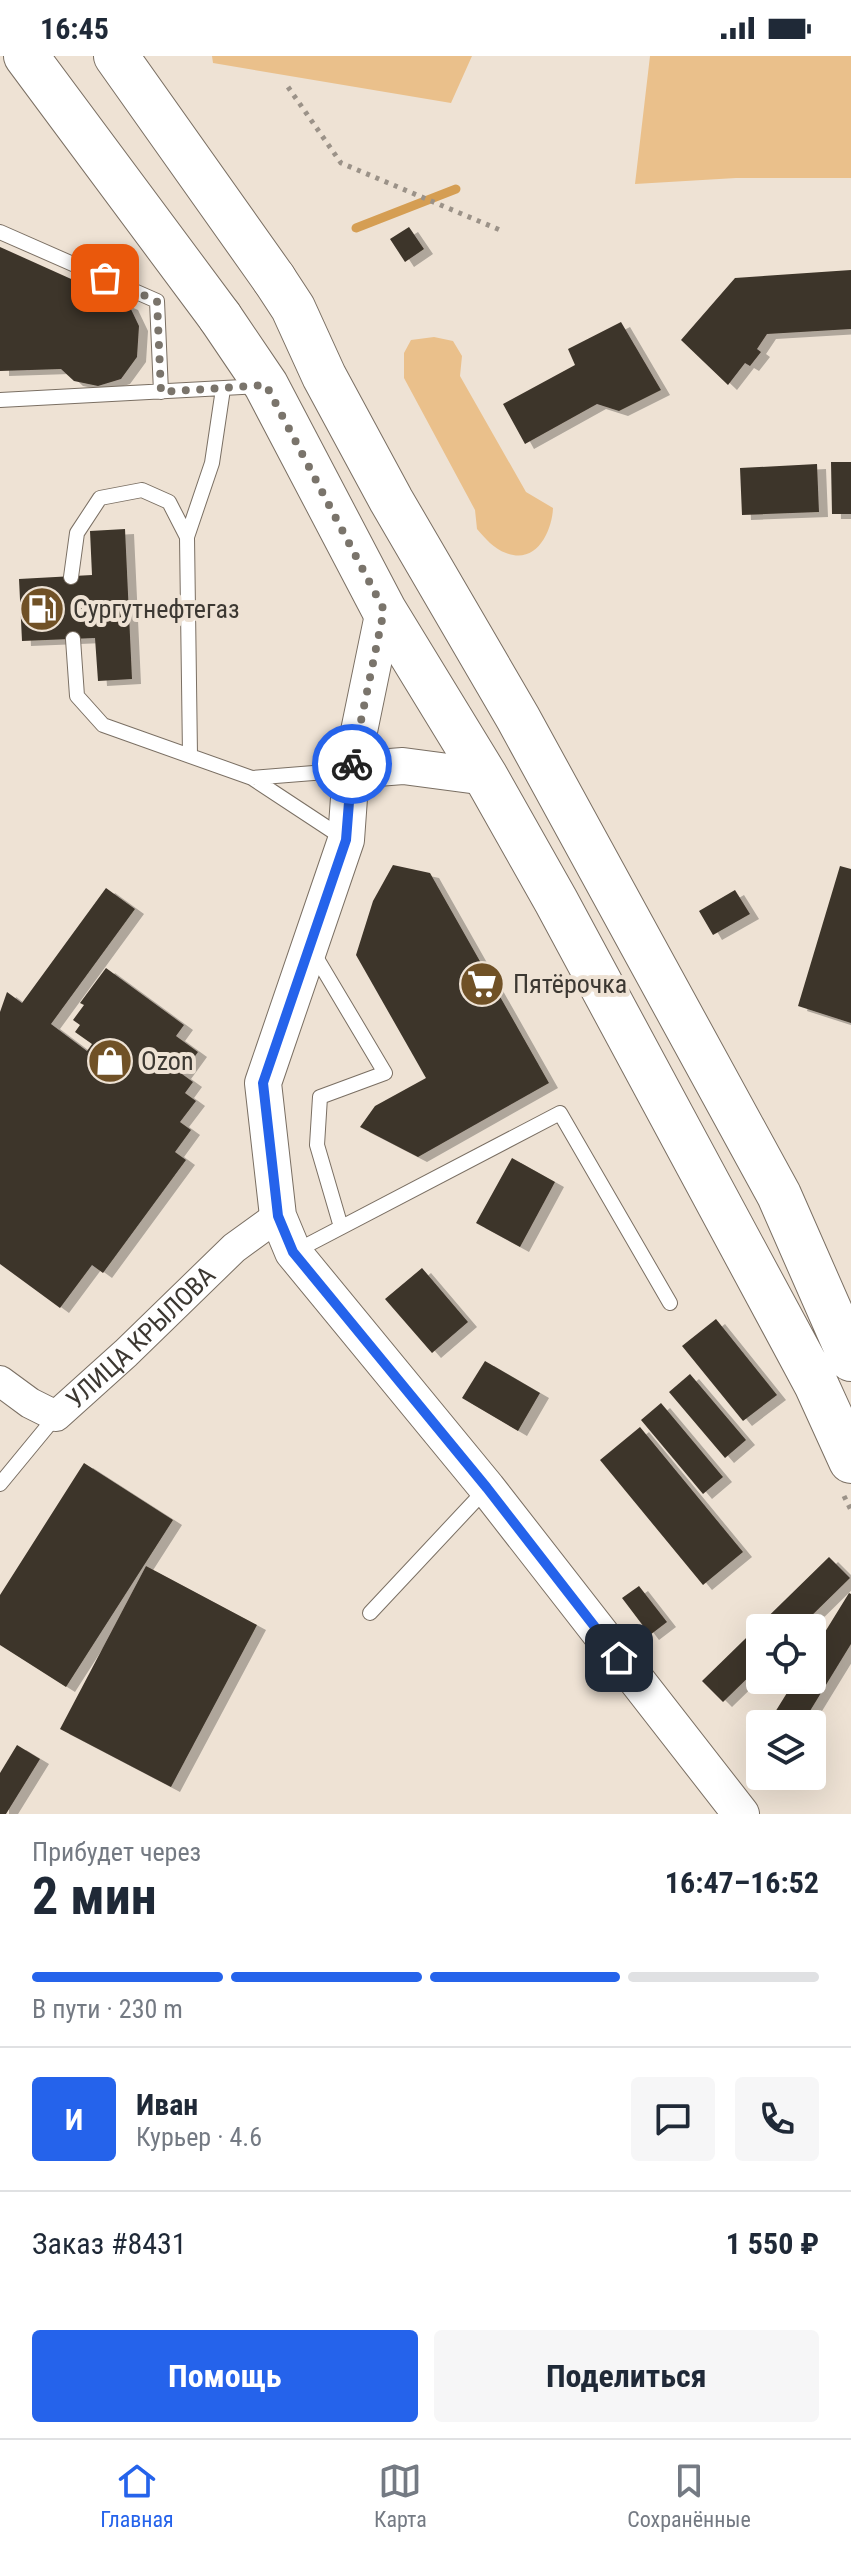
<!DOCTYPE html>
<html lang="ru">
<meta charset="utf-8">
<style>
body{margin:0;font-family:"Roboto Condensed",sans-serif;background:#f6f6f7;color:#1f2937;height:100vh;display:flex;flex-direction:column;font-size:30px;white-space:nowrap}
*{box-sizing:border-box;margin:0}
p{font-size:26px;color:#747a83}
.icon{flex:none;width:44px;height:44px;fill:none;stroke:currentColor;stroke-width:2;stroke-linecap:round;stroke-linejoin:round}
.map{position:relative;height:1758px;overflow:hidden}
.sheet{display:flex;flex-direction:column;background:#fff;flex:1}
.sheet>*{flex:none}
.tools{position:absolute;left:746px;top:1558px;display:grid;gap:16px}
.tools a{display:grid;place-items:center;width:80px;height:80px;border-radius:8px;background:#fff;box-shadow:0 8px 32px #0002;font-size:40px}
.pin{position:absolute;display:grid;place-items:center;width:68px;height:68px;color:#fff;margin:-34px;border-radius:16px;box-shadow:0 4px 12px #0006}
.courier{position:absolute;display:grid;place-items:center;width:80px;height:80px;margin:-40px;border:6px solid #2563eb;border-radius:50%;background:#fff;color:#222;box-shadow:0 2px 10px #0007}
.summary em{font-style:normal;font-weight:700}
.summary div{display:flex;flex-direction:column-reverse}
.summary{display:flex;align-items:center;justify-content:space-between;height:136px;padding:0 32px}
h1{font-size:52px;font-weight:700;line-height:60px}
.bar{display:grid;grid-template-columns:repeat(4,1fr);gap:12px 8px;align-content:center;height:96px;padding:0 32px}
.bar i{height:10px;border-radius:6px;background:#e0e1e3}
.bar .active{background:#2563eb}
.bar p{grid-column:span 4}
.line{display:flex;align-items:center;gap:20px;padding:0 32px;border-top:2px solid #e0e1e3}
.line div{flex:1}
.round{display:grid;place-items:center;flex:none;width:84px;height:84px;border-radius:8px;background:#f6f6f7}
.cta{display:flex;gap:16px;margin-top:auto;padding:16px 32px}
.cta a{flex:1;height:92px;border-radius:8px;background:#2563eb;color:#fff;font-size:32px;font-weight:700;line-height:92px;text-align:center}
.cta a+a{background:#f6f6f7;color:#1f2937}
.status{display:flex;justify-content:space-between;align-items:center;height:56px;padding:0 40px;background:#fff;direction:ltr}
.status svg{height:22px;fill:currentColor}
.dock{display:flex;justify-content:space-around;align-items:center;height:112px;border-top:2px solid #e0e1e3;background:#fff;font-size:22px;color:#747a83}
.dock a{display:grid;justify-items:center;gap:4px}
.dock .active{color:#2563eb}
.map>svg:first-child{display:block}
.green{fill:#eac08b}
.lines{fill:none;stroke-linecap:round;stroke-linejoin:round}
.stream{stroke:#d59e53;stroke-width:9}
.building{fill:#3e352a;filter:url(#shadow)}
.service-casing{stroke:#7a6f63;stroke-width:16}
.minor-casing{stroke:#7a6f63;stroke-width:32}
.tertiary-casing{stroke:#7a6f63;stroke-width:38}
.primary-casing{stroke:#7a6f63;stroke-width:46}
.trunk-casing{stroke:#7a6f63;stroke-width:46}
.path{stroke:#9b9288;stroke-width:5;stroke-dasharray:4 6;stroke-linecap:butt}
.service{stroke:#fff;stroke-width:14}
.minor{stroke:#fff;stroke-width:30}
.tertiary{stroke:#fff;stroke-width:36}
.primary{stroke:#fff;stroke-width:44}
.trunk{stroke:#fff;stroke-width:44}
.done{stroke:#7a746b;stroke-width:8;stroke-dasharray:0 14.4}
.route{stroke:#2563eb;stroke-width:10}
.labels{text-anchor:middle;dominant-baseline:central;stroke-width:8;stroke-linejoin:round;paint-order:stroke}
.poi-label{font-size:26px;fill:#3c3832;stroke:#eee2d4;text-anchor:start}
.street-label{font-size:26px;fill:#3c3832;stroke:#eee2d4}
</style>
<div class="status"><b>16:45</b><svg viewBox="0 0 49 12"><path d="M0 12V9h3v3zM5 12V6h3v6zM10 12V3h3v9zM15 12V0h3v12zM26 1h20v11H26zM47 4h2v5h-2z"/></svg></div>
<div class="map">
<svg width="851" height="1758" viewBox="0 0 851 1758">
<defs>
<filter id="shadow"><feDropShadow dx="9" dy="5" stdDeviation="0" flood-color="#0004"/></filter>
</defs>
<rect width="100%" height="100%" fill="#eee2d4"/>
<!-- green -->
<path class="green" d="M212 0H472L451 47 213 7Z
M650 0H851V122H736L635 128Z
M434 281 453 285 462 300 460 320 526 436 553 452C552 476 536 509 506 497 494 493 485 482 477 473L475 454 404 322V297L411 284Z"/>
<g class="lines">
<!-- stream -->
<path class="stream" d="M356 172 456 133"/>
</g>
<!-- building -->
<path class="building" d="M409 171 424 193 405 206 390 183Z
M0 191 129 249 139 270 137 301 121 323 98 330 74 325 61 313 0 315Z
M851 214V273L767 278 757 293 761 296 750 310 745 307 728 329 681 284 735 222Z
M621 266 661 334 619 355 597 348 525 388 503 348 575 309 568 293Z
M831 406H851V458H832Z
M817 408 819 456 742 459 740 412Z
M125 473 132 623 98 625 95 582 22 585 19 523 92 519 90 475Z
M393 809 430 817 549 1027 418 1101 360 1071 375 1050 426 1022 356 899 373 845Z
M840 810 851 813V967L798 950Z
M106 832 135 853 51 968 87 995 92 988 75 976 80 969 73 964 84 949 80 947 106 912 184 969 176 980 198 996 182 1018 193 1026 185 1037 196 1045 180 1066 191 1074 175 1096 186 1104 103 1217 92 1209 60 1252 0 1208V956L7 936 22 947Z
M735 834 750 858 713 879 699 855Z
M512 1102 555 1126 520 1191 476 1167Z
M422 1212 468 1266 432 1297 385 1243Z
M716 1263 777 1339 743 1365 682 1290Z
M485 1305 540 1337 518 1375 462 1342Z
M690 1318 746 1384 725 1402 669 1336Z
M661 1347 723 1421 703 1438 641 1364Z
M640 1371 743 1496 703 1529 600 1404Z
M84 1407 173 1464 66 1631 0 1589V1539Z
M829 1501 850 1522 799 1572H760V1610L723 1646 702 1625Z
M146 1510 257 1569 171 1731 60 1673Z
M639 1530 667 1566 650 1579 622 1542Z
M849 1537 851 1538V1588L802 1668H783L772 1661 795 1624H812V1597Z
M17 1689 40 1703 6 1758H0V1717Z"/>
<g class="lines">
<!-- service casing -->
<g class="service-casing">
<path id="service" d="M0 176 157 245 161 336
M0 344 259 330
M71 521 77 477 100 442 142 434 169 446 187 481
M73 583 77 640 103 669 252 722 343 782
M190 699 187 481 212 407 223 333
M252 722 351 714
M313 896 385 1017 320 1041 317 1089 341 1171
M294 1196 560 1057 670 1247
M0 1428 56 1360
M370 1557 487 1432"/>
</g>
<!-- minor casing -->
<g class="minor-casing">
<g id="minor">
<path id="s1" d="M0 1325 30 1347 56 1360 126 1297 234 1192 278 1160"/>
</g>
</g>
<!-- tertiary casing -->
<g class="tertiary-casing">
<path id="tertiary" d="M384 554 351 714 346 784 263 1027 278 1160 293 1196 487 1432 741 1758
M351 714 403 710 486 721"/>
</g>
<!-- primary casing -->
<g class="primary-casing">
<path id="primary" d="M274 223 293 252 324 320 391 444 518 662 779 1139 851 1303
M220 261 266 329 384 554 486 721 556 845 816 1328 851 1405"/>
</g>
<!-- trunk casing -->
<g class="trunk-casing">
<path id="trunk" d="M26 0 220 261
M116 0 274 223"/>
</g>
<!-- path -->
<path class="path" d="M288 31 341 107 500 174
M844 1440 851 1454"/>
<!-- service -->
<use href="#service" class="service"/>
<!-- minor -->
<use href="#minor" class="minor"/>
<!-- tertiary -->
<use href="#tertiary" class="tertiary"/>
<!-- primary -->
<use href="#primary" class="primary"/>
<!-- trunk -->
<use href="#trunk" class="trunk"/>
</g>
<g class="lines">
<!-- done -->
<path class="done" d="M105 222 157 245 161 336 266 329 384 554 352 708"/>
<!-- route -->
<path class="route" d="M352 708 346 784 263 1027 278 1160 293 1196 487 1432 619 1602"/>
</g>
<!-- icons -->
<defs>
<g id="fuel-disc" transform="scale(2.3)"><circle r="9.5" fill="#705126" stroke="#eee2d4"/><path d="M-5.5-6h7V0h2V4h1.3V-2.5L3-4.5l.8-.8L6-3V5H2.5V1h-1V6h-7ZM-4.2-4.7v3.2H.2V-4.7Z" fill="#fff"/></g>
<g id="supermarket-disc" transform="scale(2.3)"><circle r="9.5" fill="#705126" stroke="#eee2d4"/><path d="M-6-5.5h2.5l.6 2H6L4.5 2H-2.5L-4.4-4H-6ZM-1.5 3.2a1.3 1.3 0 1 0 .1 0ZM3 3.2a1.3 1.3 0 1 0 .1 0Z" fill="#fff"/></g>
<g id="shop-disc" transform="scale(2.3)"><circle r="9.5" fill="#705126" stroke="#eee2d4"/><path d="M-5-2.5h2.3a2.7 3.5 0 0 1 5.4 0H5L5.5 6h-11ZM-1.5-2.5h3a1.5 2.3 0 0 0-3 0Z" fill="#fff"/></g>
</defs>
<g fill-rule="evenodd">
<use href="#fuel-disc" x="42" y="553"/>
<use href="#supermarket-disc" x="482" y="928"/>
<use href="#shop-disc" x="110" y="1005"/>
</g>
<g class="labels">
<!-- poi labels -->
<g class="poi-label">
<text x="73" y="553">Сургутнефтегаз</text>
<text x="513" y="928">Пятёрочка</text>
<text x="141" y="1005">Ozon</text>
</g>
<!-- street labels -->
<g class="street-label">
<text stroke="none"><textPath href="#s1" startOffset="182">УЛИЦА КРЫЛОВА</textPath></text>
</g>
</g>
</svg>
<div class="tools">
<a><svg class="icon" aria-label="locate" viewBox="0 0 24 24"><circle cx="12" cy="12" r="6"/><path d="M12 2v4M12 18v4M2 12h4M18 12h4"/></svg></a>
<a><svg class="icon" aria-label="layers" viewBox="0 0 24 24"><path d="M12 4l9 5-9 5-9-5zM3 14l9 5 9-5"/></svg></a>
</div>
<div class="pin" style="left:105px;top:222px;background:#ea580c"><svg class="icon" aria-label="bag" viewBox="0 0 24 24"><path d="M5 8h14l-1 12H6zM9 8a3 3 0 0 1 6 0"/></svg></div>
<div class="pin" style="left:619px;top:1602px;background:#1f2937"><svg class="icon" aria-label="home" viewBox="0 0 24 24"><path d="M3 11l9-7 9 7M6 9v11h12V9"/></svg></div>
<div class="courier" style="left:352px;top:708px"><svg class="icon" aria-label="bike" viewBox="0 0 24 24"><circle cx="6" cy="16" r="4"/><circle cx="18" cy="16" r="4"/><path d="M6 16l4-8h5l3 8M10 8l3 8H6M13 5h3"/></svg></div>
</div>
<section class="sheet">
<div class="summary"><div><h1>2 мин</h1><p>Прибудет через</p></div><em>16:47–16:52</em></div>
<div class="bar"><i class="active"></i><i class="active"></i><i class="active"></i><i></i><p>В пути · 230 m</p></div>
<div class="line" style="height:144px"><b class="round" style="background:#2563eb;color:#fff">И</b><div><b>Иван</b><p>Курьер · 4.6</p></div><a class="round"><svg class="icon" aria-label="chat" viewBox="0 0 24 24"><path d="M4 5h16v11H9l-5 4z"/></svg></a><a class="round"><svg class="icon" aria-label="phone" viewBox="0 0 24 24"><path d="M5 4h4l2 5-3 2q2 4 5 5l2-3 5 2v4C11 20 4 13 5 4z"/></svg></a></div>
<div class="line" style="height:104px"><div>Заказ #8431</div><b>1 550 ₽</b></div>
<div class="cta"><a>Помощь</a><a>Поделиться</a></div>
</section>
<nav class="dock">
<a class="active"><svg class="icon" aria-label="home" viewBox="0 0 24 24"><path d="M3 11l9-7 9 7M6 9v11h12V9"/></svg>Главная</a>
<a><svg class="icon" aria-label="map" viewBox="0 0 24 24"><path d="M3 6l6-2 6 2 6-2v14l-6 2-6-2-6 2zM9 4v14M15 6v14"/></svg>Карта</a>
<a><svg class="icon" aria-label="saved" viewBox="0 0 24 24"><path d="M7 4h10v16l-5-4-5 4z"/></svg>Сохранённые</a>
</nav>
